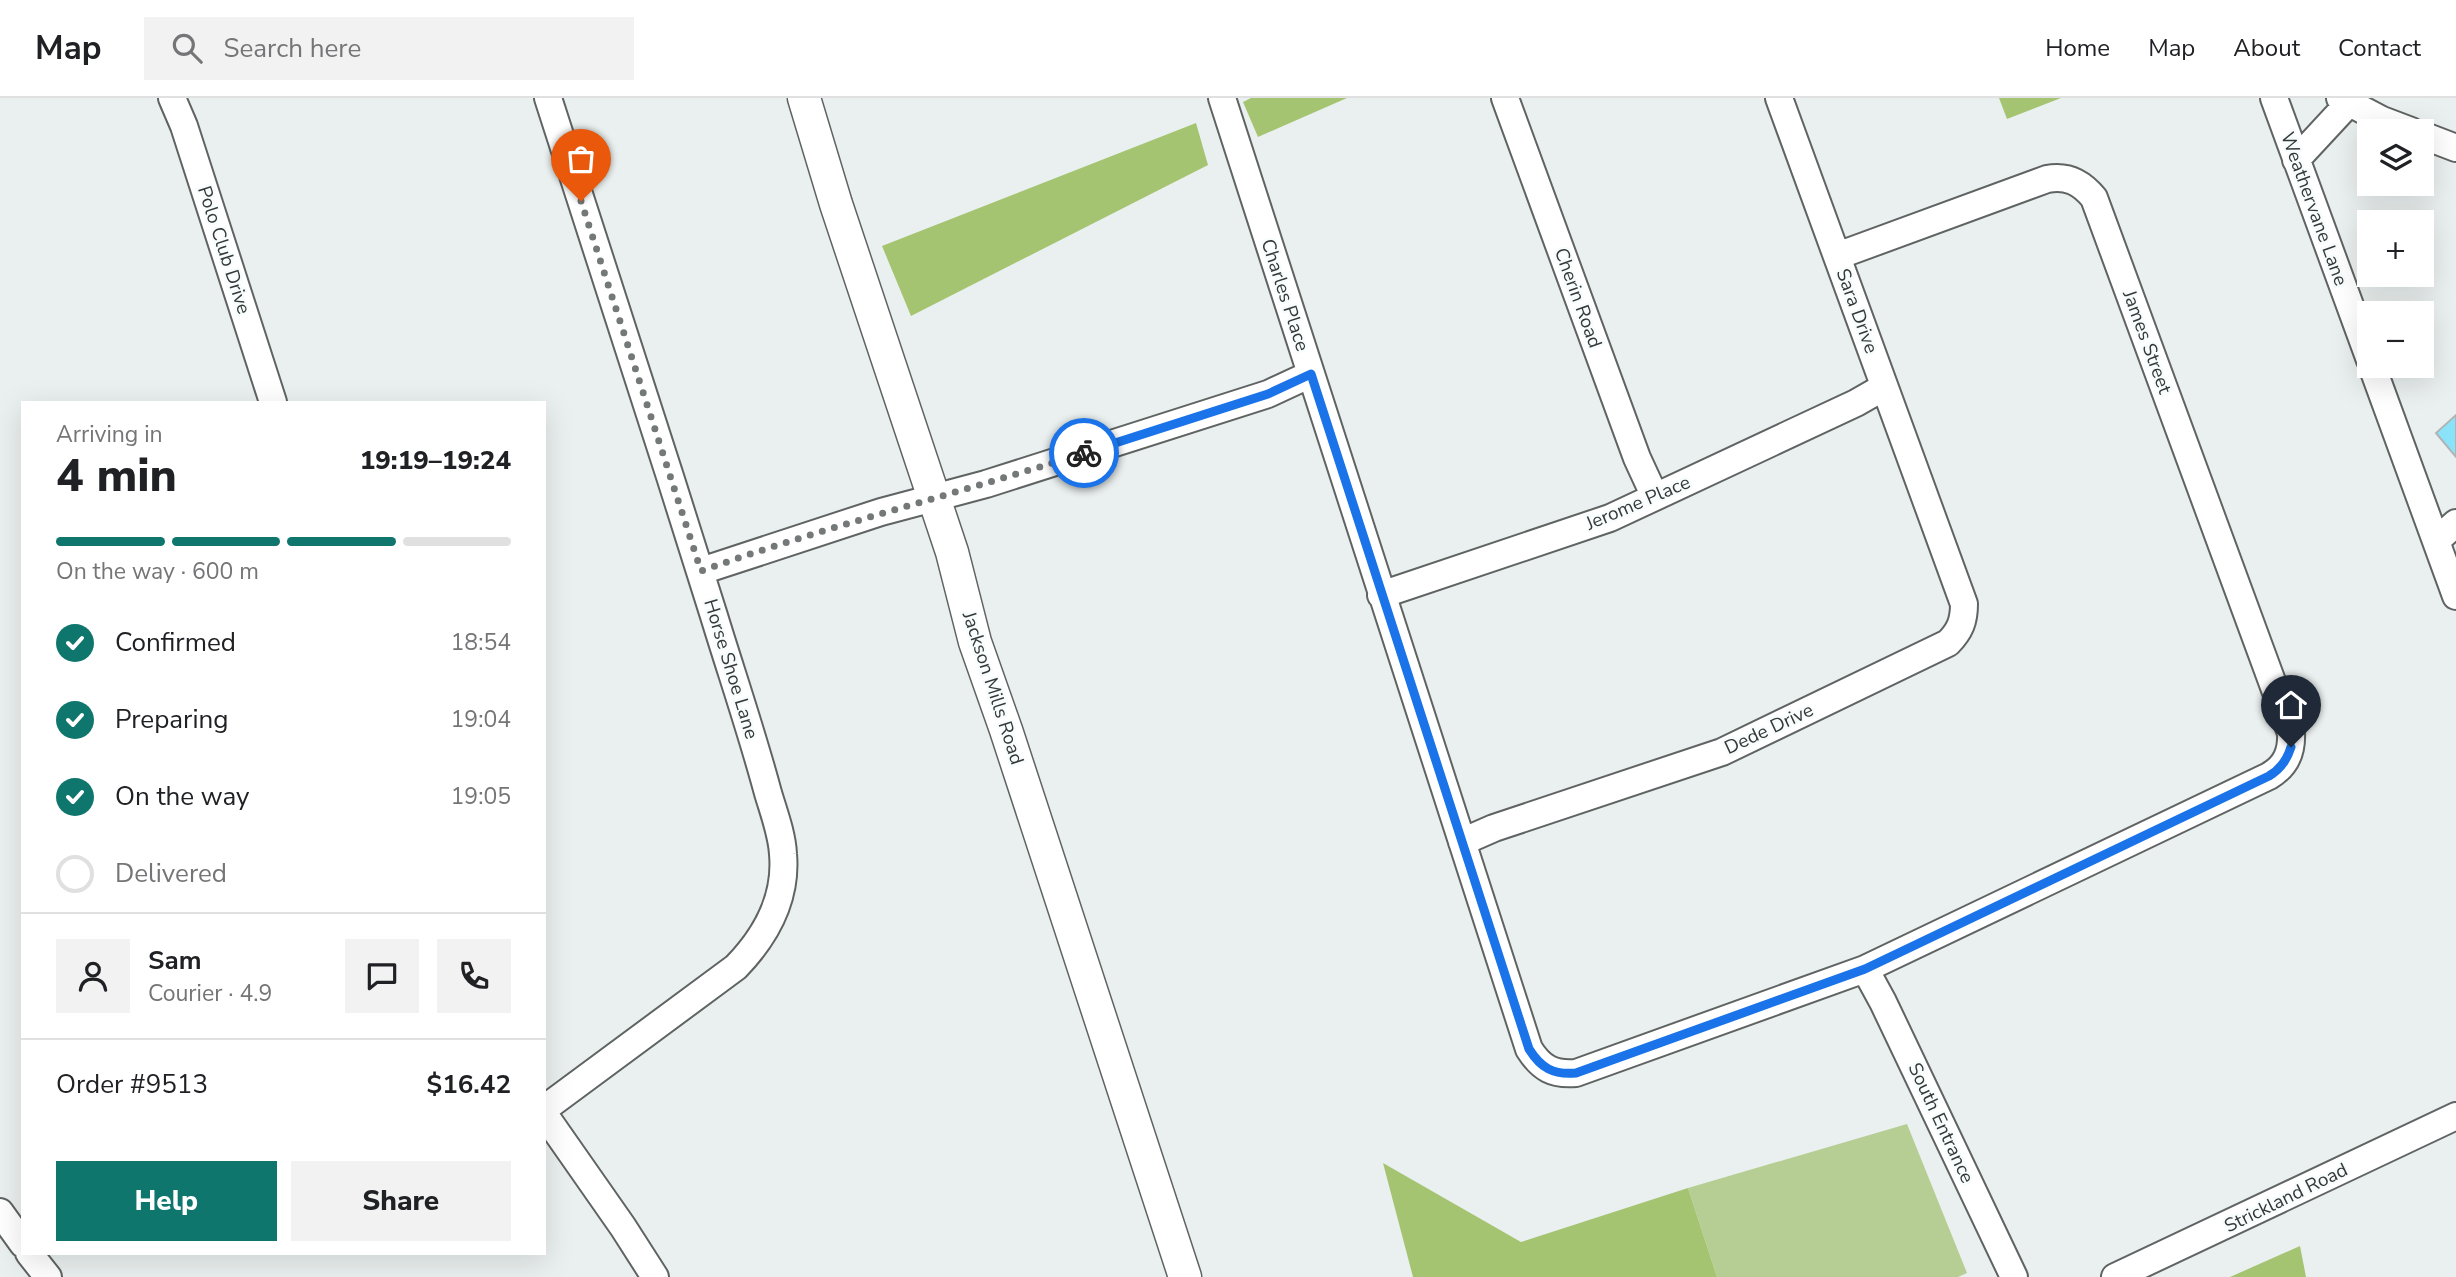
<!DOCTYPE html>
<meta charset="utf-8">
<style>
body{margin:0;font-family:"Nunito Sans",sans-serif;background:#f2f2f2;color:#202124;height:100vh;display:flex;flex-direction:column;font-size:26px;white-space:nowrap}
*{box-sizing:border-box;margin:0}
p{font-size:23px;color:#757577}
.icon{flex:none;width:38px;height:38px;fill:none;stroke:currentColor;stroke-width:2;stroke-linecap:round;stroke-linejoin:round}
.map{position:relative;flex:1;overflow:hidden}
.drawer{position:absolute;left:21px;top:303px;width:525px;height:854px;display:flex;flex-direction:column;background:#fff;border-radius:0px;box-shadow:0 7px 28px #0002}
.drawer>*{flex:none}
.buttons{position:absolute;left:2357px;top:21px;display:grid;gap:14px}
.buttons a{display:grid;place-items:center;width:77px;height:77px;border-radius:0px;background:#fff;box-shadow:0 7px 28px #0002;font-size:35px}
.pin{position:absolute;display:grid;place-items:center;width:60px;height:60px;color:#fff;margin:-72px -30px;border-radius:50% 50% 50% 0;rotate:-45deg;box-shadow:0 0 7px #0007}
.pin .icon{rotate:45deg}
.courier{position:absolute;display:grid;place-items:center;width:70px;height:70px;margin:-35px;border:5px solid #1a73e8;border-radius:50%;background:#fff;color:#222;box-shadow:0 2px 9px #0007}
.headline em{font-style:normal;font-weight:800}
.headline div{display:flex;flex-direction:column-reverse}
.headline{display:flex;align-items:center;justify-content:space-between;height:119px;padding:0 35px}
h1{font-size:46px;font-weight:800;line-height:52px}
.bar{display:grid;grid-template-columns:repeat(4,1fr);gap:10px 7px;align-content:center;height:84px;padding:0 35px}
.bar i{height:9px;border-radius:5px;background:#e0e0e0}
.bar .active{background:#0f766e}
.bar p{grid-column:span 4}
.line{display:flex;align-items:center;gap:18px;padding:0 35px;border-top:2px solid #e0e0e0}
.line div{flex:1}
.round{display:grid;place-items:center;flex:none;width:74px;height:74px;border-radius:0px;background:#f2f2f2}
ol{padding:0 35px;list-style:none}
li{display:flex;align-items:center;gap:21px;height:77px}
li p{margin-inline-start:auto}
li .icon{padding:7px;border-radius:50%;background:#0f766e;color:#fff;stroke-width:4}
li:last-child{color:#757577}
li i{width:38px;height:38px;border:4px solid #e0e0e0;border-radius:50%}
.cta{display:flex;gap:14px;margin-top:auto;padding:14px 35px}
.cta a{flex:1;height:80px;border-radius:0px;background:#0f766e;color:#fff;font-size:28px;font-weight:800;line-height:80px;text-align:center}
.cta a+a{background:#f2f2f2;color:#202124}
header{display:flex;align-items:center;gap:42px;box-sizing:border-box;height:98px;padding:0 35px;background:#fff;border-bottom:2px solid #e0e0e0}
header strong{font-size:33px}
nav{display:flex;gap:38px;margin-inline-start:auto;font-size:24px}
.search{width:490px;height:63px;background:#f2f2f2;display:flex;align-items:center;gap:18px;box-sizing:border-box;padding:0 24px;border-radius:0px;color:#757577;font-size:26px}
.map>svg:first-child{display:block}
.green{fill:#b6ce93}
.forest{fill:#a4c472}
.building{fill:#8ae3f8;stroke:#afb4b6;stroke-width:2}
.lines{fill:none;stroke-linecap:round;stroke-linejoin:round}
.minor-casing{stroke:#5f6463;stroke-width:30}
.major-casing{stroke:#5f6463;stroke-width:35}
.minor{stroke:#fff;stroke-width:26}
.major{stroke:#fff;stroke-width:32}
.done{stroke:#757878;stroke-width:7;stroke-dasharray:0 12.6}
.route{stroke:#1a73e8;stroke-width:9}
.labels{text-anchor:middle;dominant-baseline:central;stroke-width:5;stroke-linejoin:round;paint-order:stroke}
.street-label{font-size:19px;fill:#363838;stroke:#f7fdfc}
</style>
<header>
<strong>Map</strong>
<div class="search"><svg class="icon" aria-label="search" viewBox="0 0 24 24"><circle cx="10" cy="10" r="6"/><path d="M15 15l6 6"/></svg>Search here</div>
<nav><a>Home</a><a>Map</a><a>About</a><a>Contact</a></nav>
</header>
<div class="map">
<svg width="2456" height="1179" viewBox="0 0 2456 1179">
<rect width="100%" height="100%" fill="#eaf0ef"/>
<!-- green -->
<path class="green" d="M1907 1026 1967 1175 1958 1179H1717L1688 1090Z"/>
<!-- forest -->
<path class="forest" d="M1251 0H1347L1258 39 1243 4Z
M1999 0H2061L2007 21Z
M1196 25 1208 67 911 218 882 148Z
M1383 1065 1521 1144 1688 1090 1717 1179H1413Z
M2300 1148 2306 1179H2230Z"/>
<!-- building -->
<path class="building" d="M2456 317V359L2436 335Z"/>
<g class="lines">
<!-- minor casing -->
<g class="minor-casing">
<path id="minor" d="M172 0 184 28 273 304
M1222 0 1529 951C1541 970 1553 977 1576 975L1865 871 2269 678C2286 668 2292 654 2291 635L2094 100C2081 84 2067 77 2047 81L1837 158
M1505 0 1637 360 1655 399
M2274 0 2370 262
M2340 0 2382 22 2411 33
M2422 37 2456 50
M2296 62 2348 6
M2372 268 2456 498
M2436 443 2456 425
M701 473 881 414 986 386 1268 296 1311 276
M1381 497 1610 420 1856 305 1884 289
M1462 744 1494 730 1722 654 1948 545C1960 533 1964 523 1964 506L1779 0
M1865 871 1883 904 2014 1179
M544 1011 736 869C766 838 787 801 783 756 782 736 774 715 768 695 752 635 732 577 714 518 660 345 604 173 548 0
M544 1016 623 1129 655 1179
M0 1114 23 1146
M29 1155 48 1179
M2115 1179 2456 1018"/>
</g>
<!-- major casing -->
<g class="major-casing">
<path id="major" d="M804 0 836 106 952 454 975 544 1006 632 1185 1179"/>
</g>
<!-- minor -->
<use href="#minor" class="minor"/>
<!-- major -->
<use href="#major" class="major"/>
</g>
<g class="lines">
<!-- done -->
<path class="done" d="M581 103 701 473C827 428 957 396 1084 355"/>
<!-- route -->
<path class="route" d="M1084 355 1268 296 1311 276 1529 951C1541 970 1553 977 1576 975L1865 871 2269 678C2281 671 2287 662 2291 649"/>
</g>
<g class="labels">
<!-- street labels -->
<g class="street-label">
<text transform="translate(2314 111) rotate(70)">Weathervane Lane</text>
<text transform="translate(224 152) rotate(72)">Polo Club Drive</text>
<text transform="translate(1285 197) rotate(72)">Charles Place</text>
<text transform="translate(1578 200) rotate(70)">Cherin Road</text>
<text transform="translate(1857 213) rotate(70)">Sara Drive</text>
<text transform="translate(2147 244) rotate(70)">James Street</text>
<text transform="translate(1638 405) rotate(-23)">Jerome Place</text>
<text transform="translate(731 571) rotate(73)">Horse Shoe Lane</text>
<text transform="translate(993 590) rotate(72)">Jackson Mills Road</text>
<text transform="translate(1769 631) rotate(-25)">Dede Drive</text>
<text transform="translate(1941 1025) rotate(65)">South Entrance</text>
<text transform="translate(2286 1100) rotate(-26)">Strickland Road</text>
</g>
</g>
</svg>
<div class="buttons">
<a><svg class="icon" aria-label="layers" viewBox="0 0 24 24"><path d="M12 4l9 5-9 5-9-5zM3 14l9 5 9-5"/></svg></a>
<a>+</a>
<a>−</a>
</div>
<div class="pin" style="left:581px;top:103px;background:#ea580c"><svg class="icon" aria-label="bag" viewBox="0 0 24 24"><path d="M5 8h14l-1 12H6zM9 8a3 3 0 0 1 6 0"/></svg></div>
<div class="pin" style="left:2291px;top:649px;background:#1f2937"><svg class="icon" aria-label="home" viewBox="0 0 24 24"><path d="M3 11l9-7 9 7M6 9v11h12V9"/></svg></div>
<div class="courier" style="left:1084px;top:355px"><svg class="icon" aria-label="bike" viewBox="0 0 24 24"><circle cx="6" cy="16" r="4"/><circle cx="18" cy="16" r="4"/><path d="M6 16l4-8h5l3 8M10 8l3 8H6M13 5h3"/></svg></div>
<section class="drawer">
<div class="headline"><div><h1>4 min</h1><p>Arriving in</p></div><em>19:19–19:24</em></div>
<div class="bar"><i class="active"></i><i class="active"></i><i class="active"></i><i></i><p>On the way · 600 m</p></div>
<ol>
<li><svg class="icon" aria-label="check" viewBox="0 0 24 24"><path d="M5 12l5 5 9-10"/></svg>Confirmed<p>18:54</p></li>
<li><svg class="icon" aria-label="check" viewBox="0 0 24 24"><path d="M5 12l5 5 9-10"/></svg>Preparing<p>19:04</p></li>
<li><svg class="icon" aria-label="check" viewBox="0 0 24 24"><path d="M5 12l5 5 9-10"/></svg>On the way<p>19:05</p></li>
<li><i></i>Delivered</li>
</ol>
<div class="line" style="height:126px"><a class="round"><svg class="icon" aria-label="person" viewBox="0 0 24 24"><circle cx="12" cy="8" r="4"/><path d="M4 21q1-7 8-7t8 7"/></svg></a><div><b>Sam</b><p>Courier · 4.9</p></div><a class="round"><svg class="icon" aria-label="chat" viewBox="0 0 24 24"><path d="M4 5h16v11H9l-5 4z"/></svg></a><a class="round"><svg class="icon" aria-label="phone" viewBox="0 0 24 24"><path d="M5 4h4l2 5-3 2q2 4 5 5l2-3 5 2v4C11 20 4 13 5 4z"/></svg></a></div>
<div class="line" style="height:91px"><div>Order #9513</div><b>$16.42</b></div>
<div class="cta"><a>Help</a><a>Share</a></div>
</section>
</div>
